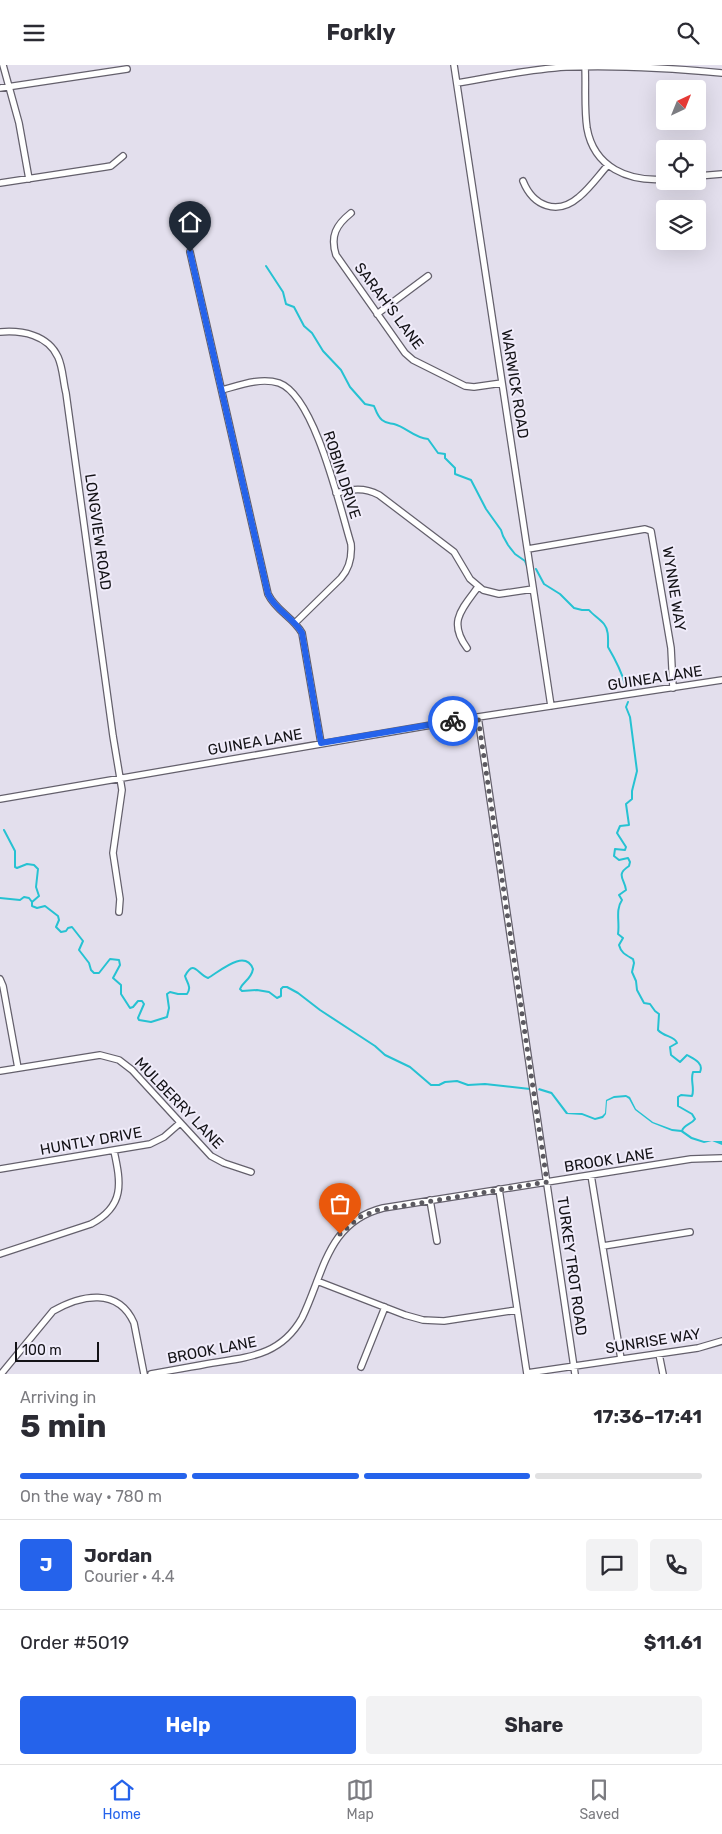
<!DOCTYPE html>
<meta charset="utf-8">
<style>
body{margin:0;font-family:Rubik,sans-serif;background:#f2f2f3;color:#2b2b33;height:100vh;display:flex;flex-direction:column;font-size:19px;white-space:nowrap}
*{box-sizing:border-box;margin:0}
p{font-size:16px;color:#7c7c81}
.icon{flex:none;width:28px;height:28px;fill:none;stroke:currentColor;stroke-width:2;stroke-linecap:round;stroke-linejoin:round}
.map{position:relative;height:1309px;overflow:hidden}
.drawer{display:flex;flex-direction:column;background:#fff;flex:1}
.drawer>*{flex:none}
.needle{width:32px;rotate:43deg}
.buttons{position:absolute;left:656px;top:15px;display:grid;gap:10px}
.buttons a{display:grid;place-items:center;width:50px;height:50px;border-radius:5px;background:#fff;box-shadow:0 5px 20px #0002;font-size:25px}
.scale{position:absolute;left:15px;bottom:12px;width:84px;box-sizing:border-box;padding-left:5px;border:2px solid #131216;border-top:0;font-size:14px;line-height:18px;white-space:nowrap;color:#131216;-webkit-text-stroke:4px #f0ecfa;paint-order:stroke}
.pin{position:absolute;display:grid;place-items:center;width:42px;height:42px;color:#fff;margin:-51px -21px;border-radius:50% 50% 50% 0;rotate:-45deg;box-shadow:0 0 5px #0007}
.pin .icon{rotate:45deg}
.courier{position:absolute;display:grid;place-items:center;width:50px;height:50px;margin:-25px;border:4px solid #2563eb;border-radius:50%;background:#fff;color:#222;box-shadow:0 1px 6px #0007}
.head em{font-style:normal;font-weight:700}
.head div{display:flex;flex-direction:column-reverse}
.head{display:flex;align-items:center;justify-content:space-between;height:85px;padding:0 20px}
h1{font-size:32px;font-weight:700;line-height:38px}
.bar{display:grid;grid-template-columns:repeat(4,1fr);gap:8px 5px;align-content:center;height:60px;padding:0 20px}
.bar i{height:6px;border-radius:4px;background:#e1e1e2}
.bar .current{background:#2563eb}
.bar p{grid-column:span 4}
.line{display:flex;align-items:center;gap:12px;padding:0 20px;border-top:1px solid #e1e1e2}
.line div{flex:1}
.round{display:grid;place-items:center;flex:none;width:52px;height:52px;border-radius:5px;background:#f2f2f3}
.action{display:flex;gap:10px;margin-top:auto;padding:10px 20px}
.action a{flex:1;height:58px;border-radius:5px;background:#2563eb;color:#fff;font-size:20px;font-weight:700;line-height:58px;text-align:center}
.action a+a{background:#f2f2f3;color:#2b2b33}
header{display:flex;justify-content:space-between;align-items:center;height:65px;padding:0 20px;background:#fff;font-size:22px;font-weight:700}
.tabs{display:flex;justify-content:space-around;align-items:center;height:70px;border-top:1px solid #e1e1e2;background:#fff;font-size:14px;color:#7c7c81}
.tabs a{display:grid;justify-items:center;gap:2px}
.tabs .current{color:#2563eb}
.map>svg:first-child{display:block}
.water{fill:#26c2d2}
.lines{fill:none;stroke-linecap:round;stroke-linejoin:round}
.stream{stroke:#26c2d2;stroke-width:2}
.minor-casing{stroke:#64606c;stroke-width:8}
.minor{stroke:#fff;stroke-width:5.5}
.done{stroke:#5c5a61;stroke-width:5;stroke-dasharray:0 9}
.route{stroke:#2563eb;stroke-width:6}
.labels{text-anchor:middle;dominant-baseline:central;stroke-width:4;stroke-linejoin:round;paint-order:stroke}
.street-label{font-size:15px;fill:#131216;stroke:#f0ecfa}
</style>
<header><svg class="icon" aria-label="menu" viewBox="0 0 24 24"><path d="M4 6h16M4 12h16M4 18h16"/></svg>Forkly<svg class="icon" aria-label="search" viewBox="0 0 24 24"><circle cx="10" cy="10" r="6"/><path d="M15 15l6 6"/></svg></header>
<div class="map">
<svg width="722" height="1309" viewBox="0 0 722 1309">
<rect width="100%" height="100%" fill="#e3dfed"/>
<!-- water -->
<path class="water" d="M539 1023 552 1027 568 1048H582L595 1053 602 1051 605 1048 606 1035 614 1031 626 1030 630 1032 636 1044 653 1057 672 1064 682 1065 692 1072 704 1076H722V1080L712 1076 704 1078 691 1074 681 1067 672 1066 652 1058 635 1045 629 1034 626 1032 614 1033 607 1036 606 1049 603 1053 595 1055 582 1050 566 1049 551 1029 538 1025Z"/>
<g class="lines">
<!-- stream -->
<path class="stream" d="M266 201 283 227 286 239 294 242 304 261 312 268 323 286 341 305 350 322 365 339 374 341C376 346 378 352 382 355 387 359 389 358 394 359 406 362 414 373 428 374L438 388 445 389V393L455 403V409L471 415 486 444 501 465 503 471 508 480 515 489 525 496 528 503
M536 504 544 519 560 529 574 543 582 545H589C593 550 600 554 604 559 609 565 608 574 608 582 615 594 621 605 625 619
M628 637 626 642 630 652 637 706 632 726V734L626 739 629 760 620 761 617 768 626 782 625 785 615 784 614 791 619 795 628 793 630 797 629 801C615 810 625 814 626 825L619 830 622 835C615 845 620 858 618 869L623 873 619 880C621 888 626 890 633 894L634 898 632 907 636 916 637 925 644 938 650 939 655 946 659 949 658 965C664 972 675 971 677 978L670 982 671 990 680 997 687 990C694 994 704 998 700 1007H693C690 1016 695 1023 692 1031L681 1030 678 1032V1041L692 1049 695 1054C691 1060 684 1059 682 1066
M4 765 15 786V802L17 803 27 799 34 800 38 804 36 822 39 831 32 837V841L37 843 45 841 58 851 59 855 56 862 61 867 66 866 68 863 72 862 83 876 79 885 89 898 91 905 94 908H99L110 894 119 895 120 900 113 913 121 920V929L130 943 133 942 138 936H142L144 939 138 953 139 955 151 957 167 952 169 943 167 929 170 927 178 929H187C192 922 187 918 185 911 194 894 197 909 208 913 219 907 245 883 253 904 251 915 243 916 240 924L242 926 257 925 269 927 277 933 281 931V924L283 922H287L298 928 320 945 375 981 385 990 410 1002 431 1020H439L445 1017 457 1016 468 1020 485 1019 530 1024
M0 833 20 835 24 832 29 833 32 837"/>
<!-- minor casing -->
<g class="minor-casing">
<path id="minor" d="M3 0 19 58 29 114
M454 0 551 641
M585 1C586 21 584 43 587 63 594 103 629 117 665 114
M457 18C493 12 530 4 566 2 619 0 670 3 722 8
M0 23 127 4
M698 111 722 109
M523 116C533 141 557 151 579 132 590 123 599 110 608 100
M0 118 105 102 111 101 123 91
M351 148C336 160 330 171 336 190L405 288 413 295 465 321 474 322 502 318
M190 187 268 529C276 546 293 552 302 568L321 678
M377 249 428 211
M0 267C22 265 48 270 58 292 63 303 63 316 66 328L113 671 122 725 113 788 120 834 119 847
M222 325C240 320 261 312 279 318 315 331 340 443 351 479 352 492 350 503 341 513L295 558
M336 428C352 424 364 422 379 430L454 487 470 514 483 525 499 529 533 524
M528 484 645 464 651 466 671 583 673 623
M467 583C448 557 461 545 478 522
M478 652 575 1309
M0 734 478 652 722 615
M0 914 3 921 18 1003
M0 1006 100 990 119 995 132 1005 211 1091 224 1098 251 1107
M0 1104 150 1079 164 1072 180 1058
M591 1110 621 1294
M499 1124 527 1309
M430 1135 437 1176
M603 1181 690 1167
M0 1189 91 1159C125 1141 121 1118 114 1086
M317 1216 405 1250 423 1255 444 1256 517 1245
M659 1289 663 1309
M361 1302 385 1242
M527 1308 698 1283 722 1276
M1 1309 53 1246C81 1230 118 1222 134 1258L144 1309
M151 1309C171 1305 192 1302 212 1298 250 1292 281 1290 302 1253 324 1208 327 1157 383 1143L691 1094 722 1093"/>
</g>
<!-- minor -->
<use href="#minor" class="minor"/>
</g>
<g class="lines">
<!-- done -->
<path class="done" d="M340 1169 360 1152 378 1145 547 1117 478 652 453 656"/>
<!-- route -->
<path class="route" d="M190 187 268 529C276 546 293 552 302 568L321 678 453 656"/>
</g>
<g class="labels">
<!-- street labels -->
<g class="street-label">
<text transform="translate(389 241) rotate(53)">SARAH'S LANE</text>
<text transform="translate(515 319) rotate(81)">WARWICK ROAD</text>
<text transform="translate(342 410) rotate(72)">ROBIN DRIVE</text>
<text transform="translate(98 467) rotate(82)">LONGVIEW ROAD</text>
<text transform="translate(674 524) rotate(81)">WYNNE WAY</text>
<text transform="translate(655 613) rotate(-9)">GUINEA LANE</text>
<text transform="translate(255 677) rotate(-10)">GUINEA LANE</text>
<text transform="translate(179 1038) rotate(46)">MULBERRY LANE</text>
<text transform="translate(91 1076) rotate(-10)">HUNTLY DRIVE</text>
<text transform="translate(609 1095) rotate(-9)">BROOK LANE</text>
<text transform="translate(572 1201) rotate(82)">TURKEY TROT ROAD</text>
<text transform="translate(653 1276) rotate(-9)">SUNRISE WAY</text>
<text transform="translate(212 1285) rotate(-11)">BROOK LANE</text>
</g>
</g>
</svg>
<div class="buttons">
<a><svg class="needle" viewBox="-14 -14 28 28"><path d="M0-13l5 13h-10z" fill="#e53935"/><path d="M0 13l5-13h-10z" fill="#7c7c81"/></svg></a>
<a><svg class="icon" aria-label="locate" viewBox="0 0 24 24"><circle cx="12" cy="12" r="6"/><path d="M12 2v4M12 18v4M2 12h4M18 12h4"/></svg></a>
<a><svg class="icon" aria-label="layers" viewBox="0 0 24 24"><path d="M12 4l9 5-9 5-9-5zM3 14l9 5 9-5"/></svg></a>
</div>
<div class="scale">100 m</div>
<div class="pin" style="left:340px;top:1169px;background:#ea580c"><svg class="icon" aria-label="bag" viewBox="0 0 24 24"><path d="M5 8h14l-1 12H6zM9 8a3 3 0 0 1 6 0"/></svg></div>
<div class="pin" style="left:190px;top:187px;background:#1f2937"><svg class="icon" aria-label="home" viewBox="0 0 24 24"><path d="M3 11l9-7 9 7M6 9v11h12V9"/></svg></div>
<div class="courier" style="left:453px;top:656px"><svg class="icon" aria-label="bike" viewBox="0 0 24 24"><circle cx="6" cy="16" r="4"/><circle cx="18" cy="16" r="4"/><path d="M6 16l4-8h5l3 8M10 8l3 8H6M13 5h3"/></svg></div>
</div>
<section class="drawer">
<div class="head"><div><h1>5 min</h1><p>Arriving in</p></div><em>17:36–17:41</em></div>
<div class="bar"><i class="current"></i><i class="current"></i><i class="current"></i><i></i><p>On the way · 780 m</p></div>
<div class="line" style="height:90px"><b class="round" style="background:#2563eb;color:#fff">J</b><div><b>Jordan</b><p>Courier · 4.4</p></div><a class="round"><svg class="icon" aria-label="chat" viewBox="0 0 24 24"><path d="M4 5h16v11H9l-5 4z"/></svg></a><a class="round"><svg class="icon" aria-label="phone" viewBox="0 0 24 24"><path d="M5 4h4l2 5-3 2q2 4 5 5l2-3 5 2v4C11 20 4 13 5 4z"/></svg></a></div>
<div class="line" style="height:65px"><div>Order #5019</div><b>$11.61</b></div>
<div class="action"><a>Help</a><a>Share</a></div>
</section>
<nav class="tabs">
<a class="current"><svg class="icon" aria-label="home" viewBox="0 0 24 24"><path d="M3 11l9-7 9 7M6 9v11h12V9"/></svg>Home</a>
<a><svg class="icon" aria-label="map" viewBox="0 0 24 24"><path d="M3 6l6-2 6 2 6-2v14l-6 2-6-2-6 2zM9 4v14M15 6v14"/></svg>Map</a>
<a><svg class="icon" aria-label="saved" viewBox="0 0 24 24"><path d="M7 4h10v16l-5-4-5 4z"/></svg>Saved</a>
</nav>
